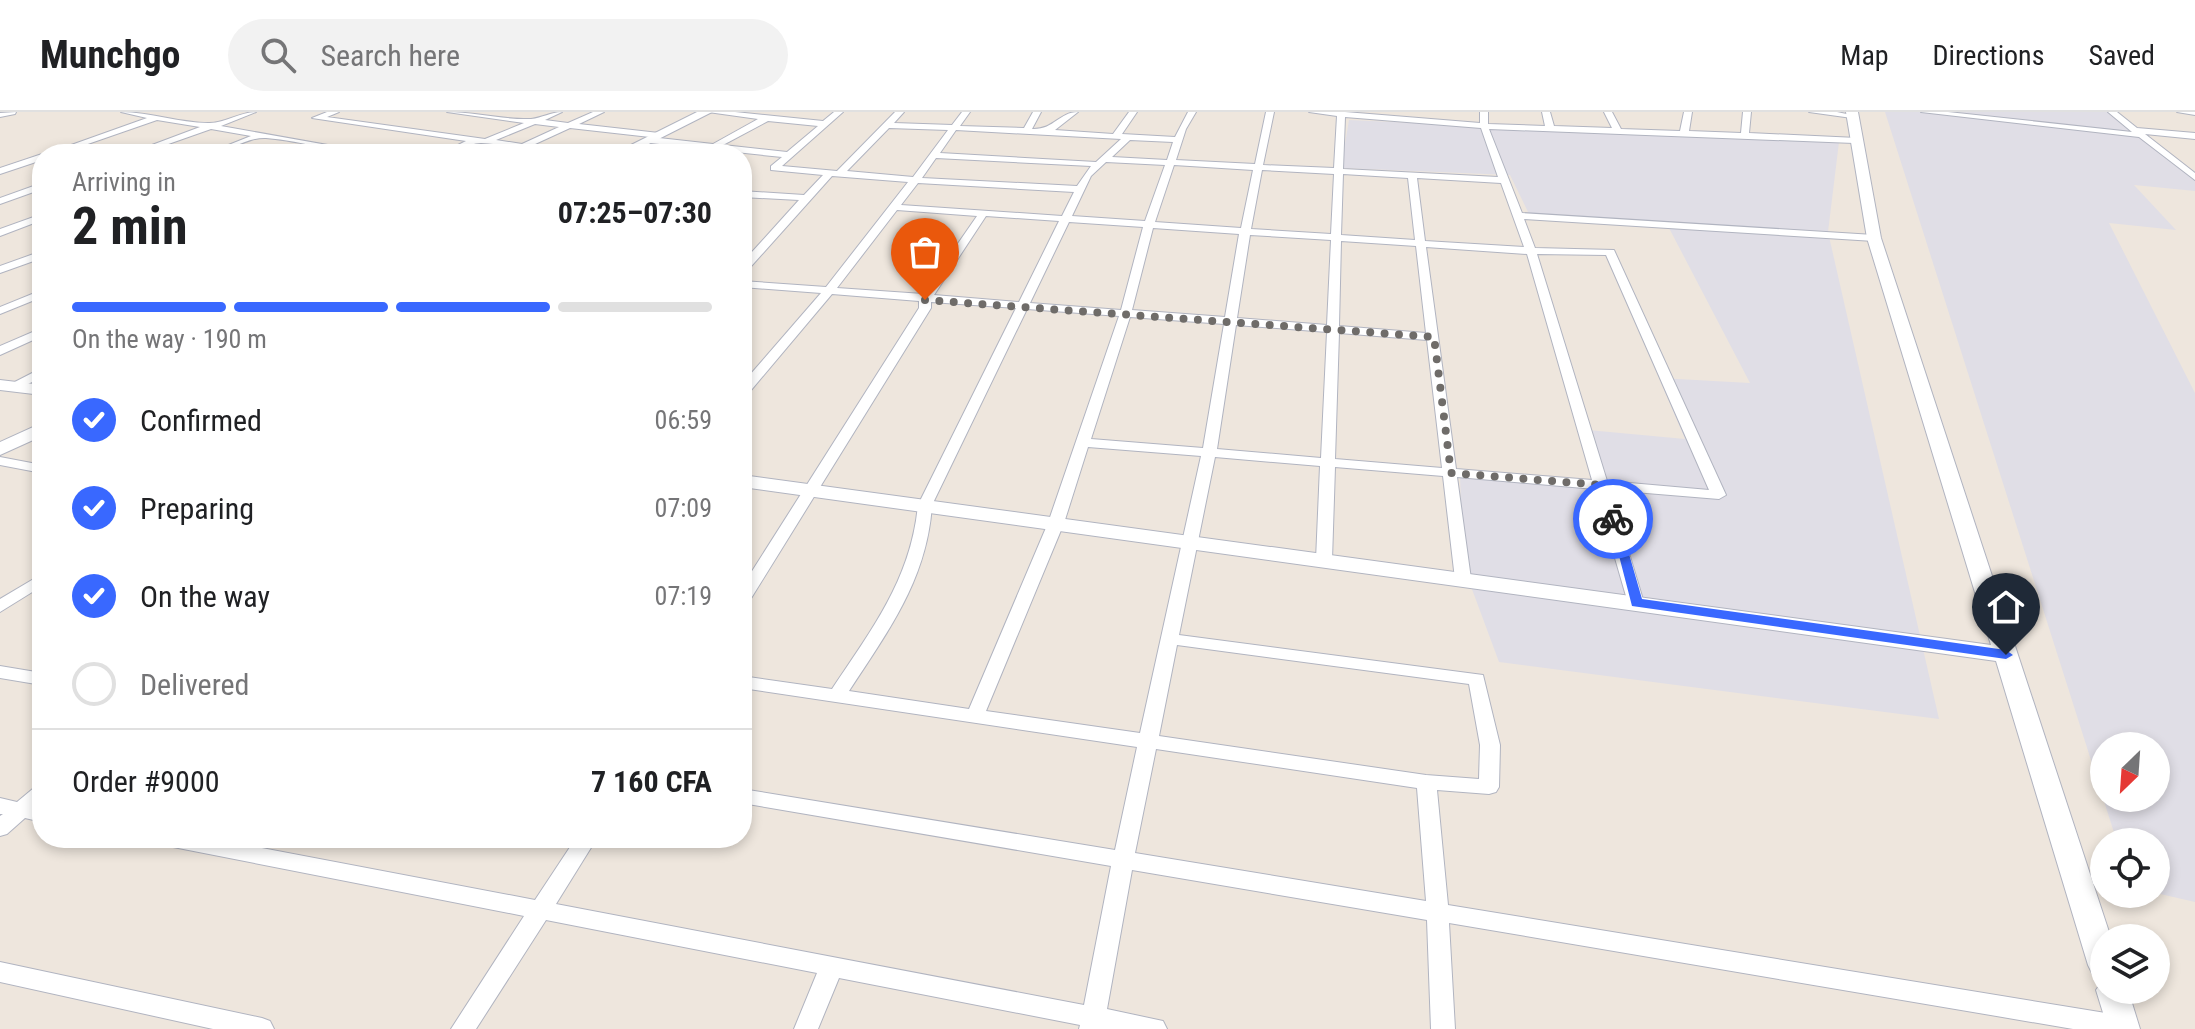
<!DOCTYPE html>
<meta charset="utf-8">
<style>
body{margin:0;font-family:"Roboto Condensed",sans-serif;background:#f2f2f2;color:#202124;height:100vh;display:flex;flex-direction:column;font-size:30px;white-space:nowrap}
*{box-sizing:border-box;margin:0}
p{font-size:26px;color:#757577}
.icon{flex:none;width:44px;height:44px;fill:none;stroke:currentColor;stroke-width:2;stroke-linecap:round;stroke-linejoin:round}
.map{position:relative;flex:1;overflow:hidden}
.drawer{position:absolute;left:32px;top:32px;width:720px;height:704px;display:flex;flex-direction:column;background:#fff;border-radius:32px;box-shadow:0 4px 12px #0003}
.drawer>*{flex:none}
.needle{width:52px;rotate:205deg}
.controls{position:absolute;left:2090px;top:620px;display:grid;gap:16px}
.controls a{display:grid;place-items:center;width:80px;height:80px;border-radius:50%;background:#fff;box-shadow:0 4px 12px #0003;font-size:40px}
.pin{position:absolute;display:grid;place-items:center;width:68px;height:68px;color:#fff;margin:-82px -34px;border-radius:50% 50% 50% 0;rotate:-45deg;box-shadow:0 0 8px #0007}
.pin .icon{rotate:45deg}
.courier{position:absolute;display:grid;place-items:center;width:80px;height:80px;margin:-40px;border:6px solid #3968ff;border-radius:50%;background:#fff;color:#222;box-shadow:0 2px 10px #0007}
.summary em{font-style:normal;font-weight:700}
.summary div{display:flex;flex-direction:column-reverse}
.summary{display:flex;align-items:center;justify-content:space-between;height:136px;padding:0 40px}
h1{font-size:52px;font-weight:700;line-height:60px}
.bar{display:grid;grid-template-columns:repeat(4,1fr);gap:12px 8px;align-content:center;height:96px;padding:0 40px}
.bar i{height:10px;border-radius:6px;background:#e0e0e0}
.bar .on{background:#3968ff}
.bar p{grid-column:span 4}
.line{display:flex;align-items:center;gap:20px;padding:0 40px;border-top:2px solid #e0e0e0}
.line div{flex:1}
ol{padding:0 40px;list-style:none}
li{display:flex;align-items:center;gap:24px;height:88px}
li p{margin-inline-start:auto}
li .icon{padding:8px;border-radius:50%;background:#3968ff;color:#fff;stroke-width:4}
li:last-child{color:#757577}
li i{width:44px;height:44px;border:4px solid #e0e0e0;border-radius:50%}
header{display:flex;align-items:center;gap:48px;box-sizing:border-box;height:112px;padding:0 40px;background:#fff;border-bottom:2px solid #e0e0e0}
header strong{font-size:38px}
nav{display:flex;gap:44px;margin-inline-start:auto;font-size:28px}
.search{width:560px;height:72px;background:#f2f2f2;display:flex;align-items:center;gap:20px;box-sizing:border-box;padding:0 28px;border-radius:44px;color:#757577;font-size:30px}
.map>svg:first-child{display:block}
.industrial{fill:#e0dee6;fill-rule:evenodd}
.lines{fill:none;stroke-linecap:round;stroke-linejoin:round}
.street-casing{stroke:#b1b4c0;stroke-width:2}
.secondary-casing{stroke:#b1b4c0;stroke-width:2}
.street{fill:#fff;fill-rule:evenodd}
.secondary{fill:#fff;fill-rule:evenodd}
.route{fill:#3968ff}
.done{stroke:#6f6c69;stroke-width:8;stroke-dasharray:0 14.4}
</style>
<header>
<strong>Munchgo</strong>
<div class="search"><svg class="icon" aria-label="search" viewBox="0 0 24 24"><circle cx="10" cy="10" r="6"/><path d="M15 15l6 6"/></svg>Search here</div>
<nav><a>Map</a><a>Directions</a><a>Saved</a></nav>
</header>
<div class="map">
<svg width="2195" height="917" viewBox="0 0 2195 917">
<rect width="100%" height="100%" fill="#eee6dd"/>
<!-- industrial -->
<path class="industrial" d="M1885 0H2115L2195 67V79L2134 73 2176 118 2109 111 2195 281V790L2156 781V730H2117ZM2104 634H2156V686H2104Z
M1349 8 1839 30 1828 120 1939 607 1499 550 1463 453 1460 364 1607 376 1588 318 1685 327 1659 266 1750 271 1669 116 1531 106 1510 63 1341 56Z"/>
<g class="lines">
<!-- street casing -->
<g class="street-casing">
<path id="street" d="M16 0 15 2 0 5V1Z
M121 0C150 0 179 11 208 11 224 12 239 0 256 0L221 14 378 42C340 42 304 29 266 26 246 25 226 42 206 42L251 24 211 17 140 42H128L200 15 157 8 59 42H46L147 6Z
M327 0H339L327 5 485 27 524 11 447 0C475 0 503 8 531 7 542 6 551 0 562 0L545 8 568 11 593 0H604L579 12 659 21 663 24 659 26 713 32 758 7 708 0H735L823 9 834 0H843L782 54 837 59 895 0H904L894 11 952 13 962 0H970L960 14 1024 16 1033 0H1041L1032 17C1054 18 1059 0 1078 0L1055 18 1113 22 1129 0H1137L1122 22 1175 25 1188 0H1196L1186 17 1176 48 1255 52 1266 0H1274L1263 53 1334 56 1337 4 1309 0H1345L1480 11V0H1488V12L1545 14 1542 0H1550L1554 14 1612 16 1604 0H1612L1621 17 1680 19 1684 0H1692L1689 19 1741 21 1743 0H1751L1749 21 1857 26 1858 28 1854 31 1489 17 1522 101 1874 123 1879 126 1874 129 1524 107 1535 136 1614 138 1726 383 1719 387 1610 378 1644 491 1642 495H1630L1628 491 1595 377 1457 365 1471 467 1463 472 1455 467 1443 364 1335 355 1332 448 1324 453 1316 448 1320 354 1215 345 1179 523 1483 563 1500 633 1499 675 1496 680 1489 682 1437 678 1448 793 2124 904 2132 907 2135 917H2073L1449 811 1455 917H1431L1427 808 1132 758 1107 897 1163 909 1167 917H1079L1080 913 839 866 818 917H794L817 861 546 808 476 917H451L524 804 168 734 161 732 158 726H210L535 788 576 726H597L556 792 1084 893 1111 754 742 691V677L1115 738 1137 635 742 576V564L832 577C872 517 911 467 918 393L1016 196 931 190V196L750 488 742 493V475L919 196V189L832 182 747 283 742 284V272L821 181 742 175V169L826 175 908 70 832 64 746 160 742 161V151L799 88 742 85V79L804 83 823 63 771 58V54L782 45 650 31 646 28 650 25 570 16 533 33 581 42C547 42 515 33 481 31 467 31 455 42 440 42L466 29 312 6ZM1345 5 1481 16 1498 65 1343 57ZM768 9 818 14 787 40 723 33ZM535 12 559 15 522 32 496 28ZM889 16 948 18 913 65 847 59ZM956 18 1121 27 1096 50 940 41ZM1130 28 1173 30 1167 48 1112 45ZM936 46 1091 54 1077 74 922 66ZM1106 50 1165 53 1145 109 1072 104 1091 64ZM1174 53 1253 58 1241 116 1155 110ZM1262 58 1334 62 1331 122 1251 117ZM1343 62 1408 66 1415 128 1341 123ZM1417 66 1501 71 1524 135 1425 129ZM918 71 1074 80 1062 104 901 93ZM897 98 977 104 923 182 837 176ZM986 104 1059 109 1019 190 934 183ZM1069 110 1143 115 1121 198 1030 191ZM1153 116 1239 122 1225 205 1132 198ZM1250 123 1331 128 1327 213 1237 206ZM1341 129 1416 134 1426 221 1339 214ZM1426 135 1527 142 1592 368 1456 357ZM1537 142 1606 143 1709 378 1607 369ZM1027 197 1119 204 1048 411 969 597 849 579C888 519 927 468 932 393ZM1130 205 1224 212 1203 336 1091 327ZM1236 213 1327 220 1321 346 1217 337ZM1339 221 1427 228 1442 356 1335 347ZM1088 335 1201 344 1140 621 986 599 1064 411ZM1177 533 1469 572 1480 633 1479 667 1426 663 1159 624ZM1156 637 1417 676 1426 789 1135 741Z
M1809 0H1837L1856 4 1852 6Z
M1921 0H1948L2132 20 2108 0H2117L2137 16 2195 21V27L2145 22 2195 61V68L2139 25Z
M2177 0H2195V3Z
M42 42V48L0 62V56Z
M42 71V77L0 92V86Z
M42 102V108L0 124V117Z
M42 139V146L0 161V154Z
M42 178V185L0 202V195Z
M42 216V224L0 243V234Z
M42 256V265L16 278H6L5 275Z
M0 345 42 353V361L0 353Z
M42 462V474L0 500V487Z
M0 554 42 561V573L0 566Z
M42 673V691L39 694H42V710L25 706 7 722 0 724V704L3 702H0V686L17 690 35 675Z
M0 850 262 906 270 909 274 917H213L0 870Z"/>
</g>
<!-- secondary casing -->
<g class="secondary-casing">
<path id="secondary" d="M697 0H712L629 42H613Z
M1846 0H1858L1881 126 2111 826H2104V866L2093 863 2088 853 1996 549 742 375V363L1991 533 1867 126Z
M0 268 42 273V283L0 278Z
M42 311V324L0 343V330Z
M2104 867V878H2128L2140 917H2108L2096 878Z"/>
</g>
<!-- street -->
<use href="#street" class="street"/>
<!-- secondary -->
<use href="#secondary" class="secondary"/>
</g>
<!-- route -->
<path class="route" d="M1609 405 1619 407 1642 487 2006 538 2013 543 2006 547 1632 494Z"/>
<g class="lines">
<!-- done -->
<path class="done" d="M925 188 1434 225 1451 361 1602 373 1613 407"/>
</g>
</svg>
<div class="controls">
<a><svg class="needle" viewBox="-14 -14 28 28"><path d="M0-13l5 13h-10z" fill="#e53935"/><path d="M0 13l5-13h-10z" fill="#757577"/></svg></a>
<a><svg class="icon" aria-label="locate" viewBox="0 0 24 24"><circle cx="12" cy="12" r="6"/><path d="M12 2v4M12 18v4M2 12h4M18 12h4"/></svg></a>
<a><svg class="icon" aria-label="layers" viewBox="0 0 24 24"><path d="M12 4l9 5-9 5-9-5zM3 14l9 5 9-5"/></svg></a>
</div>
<div class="pin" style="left:925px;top:188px;background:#ea580c"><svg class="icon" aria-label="bag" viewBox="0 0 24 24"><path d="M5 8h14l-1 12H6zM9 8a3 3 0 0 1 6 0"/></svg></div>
<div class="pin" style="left:2006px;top:543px;background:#1f2937"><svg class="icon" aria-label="home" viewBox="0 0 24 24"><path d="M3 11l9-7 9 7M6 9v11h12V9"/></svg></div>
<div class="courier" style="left:1613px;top:407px"><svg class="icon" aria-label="bike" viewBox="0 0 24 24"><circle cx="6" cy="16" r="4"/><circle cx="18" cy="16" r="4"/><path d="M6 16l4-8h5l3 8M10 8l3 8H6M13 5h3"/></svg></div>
<section class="drawer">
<div class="summary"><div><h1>2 min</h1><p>Arriving in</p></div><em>07:25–07:30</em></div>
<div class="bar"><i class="on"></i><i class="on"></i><i class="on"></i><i></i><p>On the way · 190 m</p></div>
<ol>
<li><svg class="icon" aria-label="check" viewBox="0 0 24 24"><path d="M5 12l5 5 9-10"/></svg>Confirmed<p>06:59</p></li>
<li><svg class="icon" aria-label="check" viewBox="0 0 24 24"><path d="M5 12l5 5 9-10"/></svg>Preparing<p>07:09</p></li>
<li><svg class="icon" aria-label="check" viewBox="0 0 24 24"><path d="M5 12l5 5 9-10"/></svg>On the way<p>07:19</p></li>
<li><i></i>Delivered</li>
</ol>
<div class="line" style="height:104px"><div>Order #9000</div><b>7 160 CFA</b></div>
</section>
</div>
